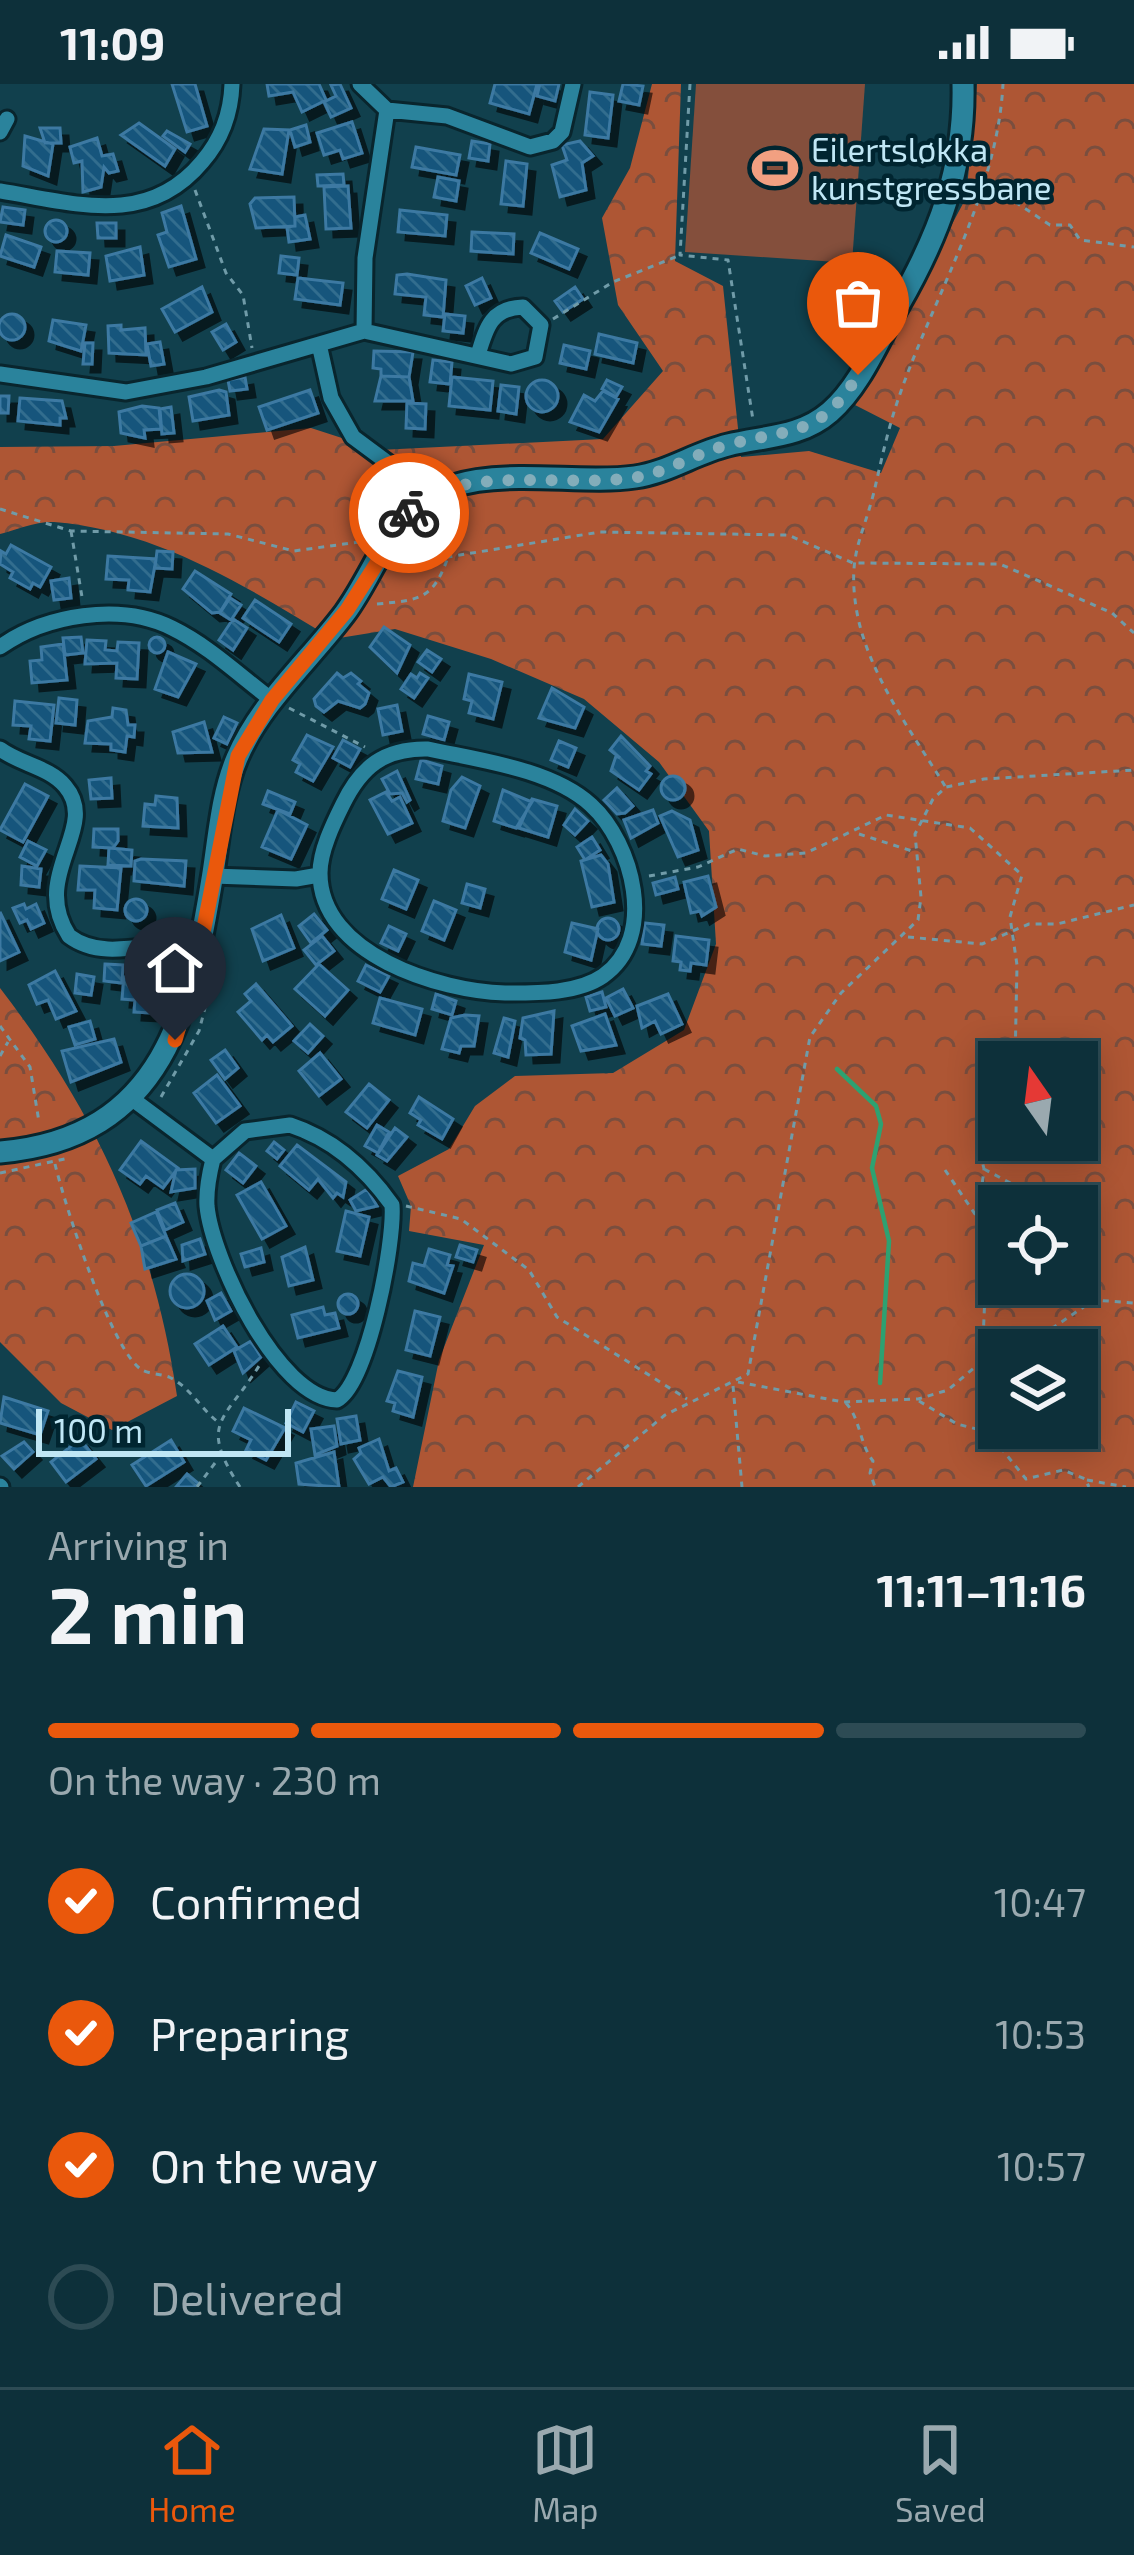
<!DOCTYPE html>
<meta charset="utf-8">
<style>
body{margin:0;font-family:"Exo 2",sans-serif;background:#163842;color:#f1f3f6;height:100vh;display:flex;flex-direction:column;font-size:45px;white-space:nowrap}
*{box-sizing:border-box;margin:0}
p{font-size:39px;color:#9aa9af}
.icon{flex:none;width:66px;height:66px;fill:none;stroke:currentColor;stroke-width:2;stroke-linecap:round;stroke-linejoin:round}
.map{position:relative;height:1403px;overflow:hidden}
.side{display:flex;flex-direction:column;background:#0d303a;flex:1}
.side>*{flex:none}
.needle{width:78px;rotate:346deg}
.buttons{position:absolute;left:978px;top:957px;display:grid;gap:24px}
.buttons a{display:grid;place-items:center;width:120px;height:120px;border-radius:0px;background:#0d303a;box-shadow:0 6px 30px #0003,0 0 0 3px #2d4b54;font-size:60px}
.scale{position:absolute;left:36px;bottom:30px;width:255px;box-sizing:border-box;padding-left:12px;border:6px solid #c0e7f5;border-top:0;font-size:33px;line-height:42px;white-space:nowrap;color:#c0e7f5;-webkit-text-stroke:9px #002530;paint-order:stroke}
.pin{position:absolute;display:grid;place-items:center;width:102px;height:102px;color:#fff;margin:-123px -51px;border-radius:50% 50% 50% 0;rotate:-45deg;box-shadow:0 0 12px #0007}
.pin .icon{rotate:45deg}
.courier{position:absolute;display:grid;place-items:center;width:120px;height:120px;margin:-60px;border:9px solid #ea580c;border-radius:50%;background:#fff;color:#222;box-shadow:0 3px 15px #0007}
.summary em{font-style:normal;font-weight:700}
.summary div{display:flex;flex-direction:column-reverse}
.summary{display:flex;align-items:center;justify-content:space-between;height:204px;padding:0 48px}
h1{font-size:78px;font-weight:700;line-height:90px}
.bar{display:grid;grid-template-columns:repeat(4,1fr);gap:18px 12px;align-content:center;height:144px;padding:0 48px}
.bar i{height:15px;border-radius:9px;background:#2d4b54}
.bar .selected{background:#ea580c}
.bar p{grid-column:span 4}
ol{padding:0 48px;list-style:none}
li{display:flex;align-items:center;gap:36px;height:132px}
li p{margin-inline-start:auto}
li .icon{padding:12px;border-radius:50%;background:#ea580c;color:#fff;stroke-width:4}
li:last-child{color:#9aa9af}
li i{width:66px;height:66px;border:6px solid #2d4b54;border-radius:50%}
.status{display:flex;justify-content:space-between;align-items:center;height:84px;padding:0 60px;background:#0d303a;direction:ltr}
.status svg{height:33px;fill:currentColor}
.menu{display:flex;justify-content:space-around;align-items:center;height:168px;border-top:3px solid #2d4b54;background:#0d303a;font-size:33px;color:#9aa9af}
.menu a{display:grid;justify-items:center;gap:6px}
.menu .selected{color:#ea580c}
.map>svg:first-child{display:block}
.forest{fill:url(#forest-crowns);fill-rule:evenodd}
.pitch{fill:#844f3c}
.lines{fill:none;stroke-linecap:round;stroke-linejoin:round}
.stream{stroke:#2da171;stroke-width:4.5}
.building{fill:url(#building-back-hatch);stroke:#3c79a2;stroke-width:3;filter:url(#shadow)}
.street-casing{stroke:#09252d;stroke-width:21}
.secondary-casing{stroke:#09252d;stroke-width:27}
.path{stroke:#709ba8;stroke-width:3;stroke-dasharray:6 6;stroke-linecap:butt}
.street{stroke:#2a839c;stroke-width:15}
.secondary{stroke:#2a839c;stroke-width:21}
.path-bridge{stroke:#709ba8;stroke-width:3;stroke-dasharray:6 6;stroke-linecap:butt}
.done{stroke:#83adba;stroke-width:12;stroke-dasharray:0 21.6}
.route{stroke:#ea580c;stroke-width:15}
.labels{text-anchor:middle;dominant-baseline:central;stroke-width:9;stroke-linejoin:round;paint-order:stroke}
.poi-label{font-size:33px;fill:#c0e7f5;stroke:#002530;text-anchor:start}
</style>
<div class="status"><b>11:09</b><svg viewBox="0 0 49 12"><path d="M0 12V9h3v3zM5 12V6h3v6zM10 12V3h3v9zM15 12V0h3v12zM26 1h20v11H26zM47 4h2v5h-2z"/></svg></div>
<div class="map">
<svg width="1134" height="1403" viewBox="0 0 1134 1403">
<defs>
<pattern id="forest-crowns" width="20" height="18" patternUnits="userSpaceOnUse" patternTransform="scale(3)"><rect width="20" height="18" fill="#ae5634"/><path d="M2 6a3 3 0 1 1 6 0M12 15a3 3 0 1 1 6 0" fill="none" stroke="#7a4e3e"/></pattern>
<pattern id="building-back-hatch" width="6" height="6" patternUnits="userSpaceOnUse" patternTransform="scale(3)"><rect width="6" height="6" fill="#12547b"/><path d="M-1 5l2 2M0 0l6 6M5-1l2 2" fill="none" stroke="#336d8e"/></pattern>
<filter id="shadow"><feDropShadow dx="8" dy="8" stdDeviation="0" flood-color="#0009"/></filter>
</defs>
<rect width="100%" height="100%" fill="#11404d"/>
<!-- forest -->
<path class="forest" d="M652 0H681L675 177 723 202 741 373 809 367 881 389 900 344 855 321 966 114 977 0H1134V1403H413L439 1276 484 1161 409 1147 411 1122 398 1092 449 1065 475 1022 515 992 613 989 684 946 716 860 709 747 659 678 584 615 491 575 395 545 333 555C247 503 157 446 54 438 37 437 16 446 0 450V363L114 362 311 344 379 366 603 355 663 287 618 221 602 134 630 84ZM999 978H1077V1056H999ZM999 1122H1077V1200H999ZM999 1266H1077V1344H999Z
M0 904C97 1030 154 1154 177 1312L112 1346 61 1319 0 1258Z"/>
<!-- pitch -->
<path class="pitch" d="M696 0H865L852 179 685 168Z"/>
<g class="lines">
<!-- stream -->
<path class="stream" d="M837 985 876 1022 881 1040 872 1084 889 1157 880 1299"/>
</g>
<!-- building -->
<path class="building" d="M172 0H195L207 42 187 48Z
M267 0H319L326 16 302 28 293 8 269 12Z
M340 0 351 24 331 33 324 18 336 12 331 1Z
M495 0H537L529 30 490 19Z
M540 0H559L555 17 537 12Z
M623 0 643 2 639 21 619 17Z
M590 8 613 11 608 54 585 51Z
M352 38 362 69 343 75 340 66 324 71 317 49Z
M139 39 175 65 165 82 121 51Z
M306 41 310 58 295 63 290 46Z
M40 44H60L61 59H45Z
M264 45 289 46 282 90 250 85Z
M167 47 190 60 185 68 163 52Z
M25 52 53 60 48 92 23 82Z
M97 54 102 72 113 70 118 87 109 89 104 83 101 103 83 108 82 77 74 79 70 63Z
M472 57 490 60 488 77 469 74Z
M580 57 593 72 582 79 586 106 560 113 552 81 567 76 562 61Z
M416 63 460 71 456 91 412 83Z
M506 77 527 80 523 122 501 120Z
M343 90 344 101 318 102 317 91Z
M438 93 459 97 456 117 434 113Z
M348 102 351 144 326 145 324 103Z
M294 113 295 142 256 144 250 120 255 114Z
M181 122 196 175 169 183 158 151 167 148 162 129Z
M3 123 25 126 23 141 0 138Z
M400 126 447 131 445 152 398 148Z
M305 131 310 155 289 158 287 143 295 142V133Z
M45 147a11 11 0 1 1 22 0a11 11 0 1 1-22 0Z
M97 139H116V154H98Z
M472 148 514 150 513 170 471 167Z
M540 149 578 165 569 185 531 169Z
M6 151 41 163 34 183 0 172Z
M140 163 144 191 110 197 106 172Z
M57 167 90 169 88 191 55 188Z
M281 172 299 174 297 191 279 189Z
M407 190 446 196 443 233 424 231 426 213 395 210 397 191Z
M298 194 343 199 340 221 295 215Z
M482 194 491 214 475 221 466 202Z
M202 203 212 228 175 248 162 225Z
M575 203 583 215 563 228 555 217Z
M445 230 465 232 463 249 443 247Z
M-1 243a13 13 0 1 1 26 0a13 13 0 1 1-26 0Z
M53 236 86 241 81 267 49 257Z
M226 240 236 258 223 266 212 248Z
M121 241V246L145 244 146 271 109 269 108 242Z
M599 250 637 259 633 279 595 270Z
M160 258 164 280 151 282 147 260Z
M85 259H93L92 280H83Z
M564 261 590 267 586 285 560 279Z
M374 267 413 268 409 293 381 292V285L373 284Z
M433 276 452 278 450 300 430 298Z
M381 292 409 293 413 317H375Z
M245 293 247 305 230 307 228 296Z
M452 293 493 297 490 326 449 322Z
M607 296 622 303 616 313 602 305Z
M526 312a16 16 0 1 1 32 0a16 16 0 1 1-32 0Z
M501 301 519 303 516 330 498 327Z
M219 306 226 308 229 331 193 337 189 313Z
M310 306 318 329 267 346 259 323Z
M603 307 618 315 599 348 570 338 584 311 595 317Z
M0 312H9L8 329H0Z
M20 314 62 317 66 334H60V341L18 337Z
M407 319 426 320 425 345 406 344Z
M142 322 159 324 161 345 144 346 145 354 121 349 119 328Z
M171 323 174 349 162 350 160 325Z
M11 461 51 483 40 503 33 499 30 505 10 494 13 488 0 480 1 467 6 470Z
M157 467 173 468 172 485 155 484Z
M108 472 156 475 150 508 128 506 129 496 106 495Z
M195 487 231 510 220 528 212 529 183 505Z
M69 494 71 514 54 516 51 497Z
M230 514 241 521 231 536 220 529Z
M255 516 291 540 279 558 243 534Z
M233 535 247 544 233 566 219 556Z
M384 543 410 561 397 589 370 563Z
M149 561a8 8 0 1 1 16 0a8 8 0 1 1-16 0Z
M81 553 83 569 65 571 63 554Z
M87 556 106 557 105 566 117 567 118 558 139 559 137 595 116 594 117 579 85 580Z
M63 560 67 596 32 599 30 577 42 576 41 563Z
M427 566 441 575 432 588 418 578Z
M168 568 196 580 178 613 155 605Z
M337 589 343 594 351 589 361 597 358 600 369 609 365 620 360 624 338 617 324 628 316 622 314 615Z
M420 589 428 594 414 614 401 605 411 590 417 594Z
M469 590 502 598 493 635 469 629 472 617 464 615Z
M552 604 584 623 575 644 539 634Z
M59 614 77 616 75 641 56 639Z
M15 617 54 621 50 657 29 655 31 642 13 641Z
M397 621 402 647 383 651 378 625Z
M113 624 126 626 128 641H135L134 653 127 652 125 668 111 666V660L85 659 88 637 112 633Z
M428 632 449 638 444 656 423 650Z
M224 633 237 639 227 660 214 654Z
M204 638 212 668 178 669 173 648Z
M307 651 333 663 313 697 296 688 300 680 293 676Z
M621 652 650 682 646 687 651 690 639 706 611 687 616 672 620 674 610 666Z
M343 656 360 665 350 683 333 674Z
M559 657 576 664 568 683 551 676Z
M421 676 442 682 438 700 416 695Z
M397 687 410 716 407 718 402 709 390 710 382 695Z
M661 704a12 12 0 1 1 24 0a12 12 0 1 1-24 0Z
M462 693 480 702 465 744 443 737 451 706Z
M111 694 112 714 91 715 89 696Z
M25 700 48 712 23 758 0 746Z
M617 704 633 722 625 729 617 730 604 716Z
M503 706 532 718 516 744 494 737Z
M268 707 295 718 290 730 263 720Z
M386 708 392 717 400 713 412 739 388 750 370 716Z
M156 712 177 714 178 744 143 742 145 720 155 721Z
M532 715 557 722 548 753 519 744Z
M575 725 588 737 575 751 564 741Z
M278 726 307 741 291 775 262 763Z
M653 726 658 739 631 754 624 736Z
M672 727 690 736 698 766 678 773 660 732Z
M94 745H118V757L113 764 93 763Z
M592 753 600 766 585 776 577 763Z
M28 757 46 766 37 782 20 773Z
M109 764 132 766 131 782 108 781Z
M601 771 608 780 614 818 592 823 581 777Z
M141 775 186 777 184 802 134 797 135 777Z
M22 782 41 785 39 803 21 801Z
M80 782 121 784 117 826 94 824 95 806H78Z
M394 786 418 796 406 825 382 815Z
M708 792 716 823 702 832 700 827 691 829 684 798Z
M675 793 678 805 656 811 653 799Z
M467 800 485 805 480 824 462 819Z
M125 826a11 11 0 1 1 22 0a11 11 0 1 1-22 0Z
M434 817 456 826 444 856 422 847Z
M24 820 26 825 36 820 44 839 31 845 27 836 20 839 13 824Z
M0 828 19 868 0 877Z
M314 830 327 846 311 859 299 842Z
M281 831 294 864 263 877 252 845Z
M597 845a11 11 0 1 1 22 0a11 11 0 1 1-22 0Z
M572 839 598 845 591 876 565 868Z
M645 839 664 841 661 862 642 860Z
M389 842 406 850 398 867 381 859Z
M322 852 334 867 316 881 304 866Z
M676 852 709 856 706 881 691 879 690 887 680 886 681 878 673 877Z
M105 880 123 881 122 899 104 897Z
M319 880 348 906 325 932 295 905Z
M366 881 389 892 380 908 358 897Z
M55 887 76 927 56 935 48 916 37 920 29 901Z
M77 890 94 893 91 911 75 909Z
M124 893 159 896 152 929 134 928 135 916 122 915Z
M256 900 292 942 273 958 267 951 262 956 238 928 251 917 245 910Z
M623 905 633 924 615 932 606 914Z
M602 908 606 923 590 927 586 913Z
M436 910 456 917 452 931 432 925Z
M668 910 682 940 661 950 655 937 642 944 637 922Z
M380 914 422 925 415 951 373 939Z
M554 927 551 970 526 971 525 956 520 954 523 934Z
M605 930 616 961 581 967 572 942Z
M465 931 479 932 474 962H461L459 969 442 965 451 934Z
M504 934 515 937 508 973 494 969Z
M90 937 95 955 75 961 69 943Z
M310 940 323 952 308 969 294 957Z
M114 955 121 978 71 998 62 967Z
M225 966 238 984 225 995 211 976Z
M320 969 341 995 319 1012 299 987Z
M217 991 240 1022 216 1039 194 1009Z
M369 1000 389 1016 367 1044 346 1028Z
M419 1013 453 1035 442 1055 418 1041 421 1036 410 1029Z
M377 1041 389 1048 378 1069 365 1062Z
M395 1044 407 1053 387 1077 377 1071Z
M141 1057 178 1084 163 1104 146 1092 140 1100 120 1086Z
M274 1058 284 1066 277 1075 267 1067Z
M297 1061 346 1098 343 1113 337 1109 333 1114 318 1095 309 1106 280 1082Z
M239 1069 256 1082 243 1099 226 1086Z
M195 1085V1104L171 1108 176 1086Z
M261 1098 286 1142 262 1155 237 1111Z
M367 1105 377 1122 356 1127 350 1116Z
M175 1119 183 1138 165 1146 157 1126Z
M346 1127 369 1133 360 1172 337 1167Z
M156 1128 166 1152 141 1162 131 1139Z
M166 1152 176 1175 145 1185 141 1162Z
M200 1155 205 1170 183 1177 182 1161Z
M460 1161 477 1166 473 1178 456 1173Z
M305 1163 313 1196 289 1202 282 1173Z
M261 1164 264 1178 245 1183 241 1170Z
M429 1165 450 1171 447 1181 453 1182 444 1209 409 1197 413 1179 424 1182Z
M170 1207a17 17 0 1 1 34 0a17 17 0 1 1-34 0Z
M221 1209 231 1227 215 1236 207 1217Z
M338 1220a10 10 0 1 1 20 0a10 10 0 1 1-20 0Z
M323 1223 325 1231 335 1229 339 1244 298 1254 292 1231Z
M415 1227 440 1233 430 1272 406 1266Z
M223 1242 237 1263 209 1281 195 1260Z
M251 1257 261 1273 243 1289 234 1267Z
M398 1287 422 1293 413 1333 393 1327 395 1319 387 1317Z
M4 1313 48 1327 40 1351 0 1339Z
M296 1318 314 1327 303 1348 286 1339Z
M244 1324 285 1344 266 1376 246 1366 251 1356 233 1347Z
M356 1332 360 1356 341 1360 337 1335Z
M334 1342 337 1362 315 1371 311 1345Z
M80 1355 96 1375 66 1398 51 1378Z
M379 1355 389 1387 396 1384 403 1398 391 1403 383 1393 369 1400 354 1375 361 1369 359 1364Z
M171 1356 184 1378 146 1402 132 1381Z
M24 1358 33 1368 14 1385 2 1372Z
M334 1368 339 1403 299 1400 296 1379Z
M187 1390 198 1399 194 1403H176Z"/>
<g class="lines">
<!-- street casing -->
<g class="street-casing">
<path id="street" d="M360 0 387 26 447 32 530 63 553 57 562 48 573 0
M0 48 7 35
M0 107C74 119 147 144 202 78 222 55 231 30 232 0
M364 247 365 174 387 26
M319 260 331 314 353 353 388 379 422 417
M0 290 126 308 206 293 364 247 511 280 535 273 541 241 523 223C491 224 486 244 478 271
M0 563C45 531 120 518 172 544 209 562 240 592 272 616
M0 665C20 680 49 683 65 702 101 744 29 790 69 852 106 880 157 854 201 859
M428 665C478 676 552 685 591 721 633 759 658 854 603 892 577 910 535 909 505 909 440 907 320 871 320 789 320 767 333 740 343 720 361 683 384 664 428 665Z
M213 792 296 795 319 791
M131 1014 213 1075
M290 1041C333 1055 365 1083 392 1121 395 1158 368 1299 337 1316 278 1314 212 1175 207 1122 206 1106 209 1091 213 1075L245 1047Z
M0 1402 1 1403"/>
</g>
<!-- secondary casing -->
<g class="secondary-casing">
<path id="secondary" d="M0 1068C165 1054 191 925 213 789 219 750 222 709 237 674 261 618 309 577 345 529 368 498 382 458 408 430 461 372 566 403 635 393 669 388 695 369 728 361 764 352 800 354 830 328 860 302 878 257 898 222 939 151 965 83 963 0"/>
</g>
<!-- path -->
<path class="path" d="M690 0 680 171 728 176 753 336
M985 98 1050 141H1070L1080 156 1134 163
M195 106 226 189 243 211 252 264
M553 235 613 198 678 172
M0 425 71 447 228 450 294 467 366 457C357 432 358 414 377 395
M71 447 82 513
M399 481 600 448 788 451 853 479 1000 480 1112 529 1134 549
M377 520C419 516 432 516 447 476
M289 624 365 663
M945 702C911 647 866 587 856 523 848 470 862 455 874 408 880 382 886 354 894 328 928 220 997 115 1003 0
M859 750 912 767
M649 792 698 783 738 765 765 772 806 769 886 731 970 744 1022 791 1010 833 1017 881 1015 978
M908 853 982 860 1029 840H1057L1134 821
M0 942 30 983 39 1038
M0 972 8 958
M161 1013 199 947 212 897
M55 1080C64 1118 111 1267 142 1286 149 1290 161 1290 169 1293 189 1302 201 1325 218 1338
M984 1085 1014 1101
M945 1086 977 1133
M0 1089 69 1074
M406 1122 461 1135 529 1186 557 1233 687 1315
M738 1298 843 1318 918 1315 948 1306 1002 1260 1054 1243 1094 1216 1134 1219
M733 1302 742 1403
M919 1317 957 1340 988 1348 1026 1395 1063 1386 1085 1395 1089 1403
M846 1319C861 1336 859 1359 873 1377L870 1389 875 1403
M988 1348 980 1324 986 1188 978 1134 984 1085 977 1055 987 1023 999 1015
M1087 1396 1126 1403
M197 1403 218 1375
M240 1403C198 1338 224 1338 259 1282
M578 1403 665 1331 748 1290 810 953 841 909 918 836 921 813 915 750 933 715 946 703 984 695 1134 686"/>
<!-- street -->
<use href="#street" class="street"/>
<!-- secondary -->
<use href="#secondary" class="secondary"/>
<!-- path-bridge -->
<path class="path-bridge" d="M366 457 399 481"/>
</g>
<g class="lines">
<!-- done -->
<path class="done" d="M409 429 437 407 457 402C514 390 574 401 632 394 667 389 694 370 727 361 790 344 820 354 858 291"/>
<!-- route -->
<path class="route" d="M175 956 196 884 238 672 272 616 347 526 409 429"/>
</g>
<!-- icons -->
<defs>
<g id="stadium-bare" transform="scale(3.6)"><path d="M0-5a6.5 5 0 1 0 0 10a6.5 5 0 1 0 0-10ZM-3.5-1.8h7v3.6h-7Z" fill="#f2a081" stroke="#002530" stroke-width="2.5" paint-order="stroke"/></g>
</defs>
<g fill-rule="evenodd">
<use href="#stadium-bare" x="775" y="84"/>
</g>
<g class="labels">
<!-- poi labels -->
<g class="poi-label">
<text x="811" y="65">Eilertsløkka<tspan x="811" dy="38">kunstgressbane</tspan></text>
</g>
</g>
</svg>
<div class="buttons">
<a><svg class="needle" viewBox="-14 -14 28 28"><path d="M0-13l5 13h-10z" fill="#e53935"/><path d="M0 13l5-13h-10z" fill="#9aa9af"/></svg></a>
<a><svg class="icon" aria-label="locate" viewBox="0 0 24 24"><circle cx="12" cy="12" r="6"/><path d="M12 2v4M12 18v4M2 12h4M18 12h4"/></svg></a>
<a><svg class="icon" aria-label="layers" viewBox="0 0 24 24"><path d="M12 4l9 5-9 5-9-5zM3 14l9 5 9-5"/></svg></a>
</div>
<div class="scale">100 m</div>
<div class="pin" style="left:858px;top:291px;background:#ea580c"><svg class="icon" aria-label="bag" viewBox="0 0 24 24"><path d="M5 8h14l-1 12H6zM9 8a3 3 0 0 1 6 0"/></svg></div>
<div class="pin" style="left:175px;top:956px;background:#1f2937"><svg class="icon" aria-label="home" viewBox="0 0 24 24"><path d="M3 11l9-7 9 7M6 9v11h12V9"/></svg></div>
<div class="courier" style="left:409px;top:429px"><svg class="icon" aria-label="bike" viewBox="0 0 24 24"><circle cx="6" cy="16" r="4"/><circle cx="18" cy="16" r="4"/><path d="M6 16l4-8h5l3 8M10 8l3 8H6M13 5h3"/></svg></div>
</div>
<section class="side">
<div class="summary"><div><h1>2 min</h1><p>Arriving in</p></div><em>11:11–11:16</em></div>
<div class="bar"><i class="selected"></i><i class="selected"></i><i class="selected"></i><i></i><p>On the way · 230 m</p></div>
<ol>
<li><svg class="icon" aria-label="check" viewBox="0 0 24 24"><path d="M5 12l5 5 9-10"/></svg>Confirmed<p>10:47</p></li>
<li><svg class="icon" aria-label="check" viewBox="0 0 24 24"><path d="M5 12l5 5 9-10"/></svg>Preparing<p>10:53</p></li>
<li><svg class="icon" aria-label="check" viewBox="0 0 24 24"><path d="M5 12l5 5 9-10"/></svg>On the way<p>10:57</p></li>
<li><i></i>Delivered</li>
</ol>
</section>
<nav class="menu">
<a class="selected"><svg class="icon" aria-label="home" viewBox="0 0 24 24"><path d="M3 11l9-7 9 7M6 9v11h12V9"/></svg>Home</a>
<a><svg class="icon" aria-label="map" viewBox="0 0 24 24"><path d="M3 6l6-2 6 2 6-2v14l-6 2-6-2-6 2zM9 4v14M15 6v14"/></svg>Map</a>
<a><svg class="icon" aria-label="saved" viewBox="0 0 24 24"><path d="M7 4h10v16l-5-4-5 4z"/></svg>Saved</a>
</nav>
